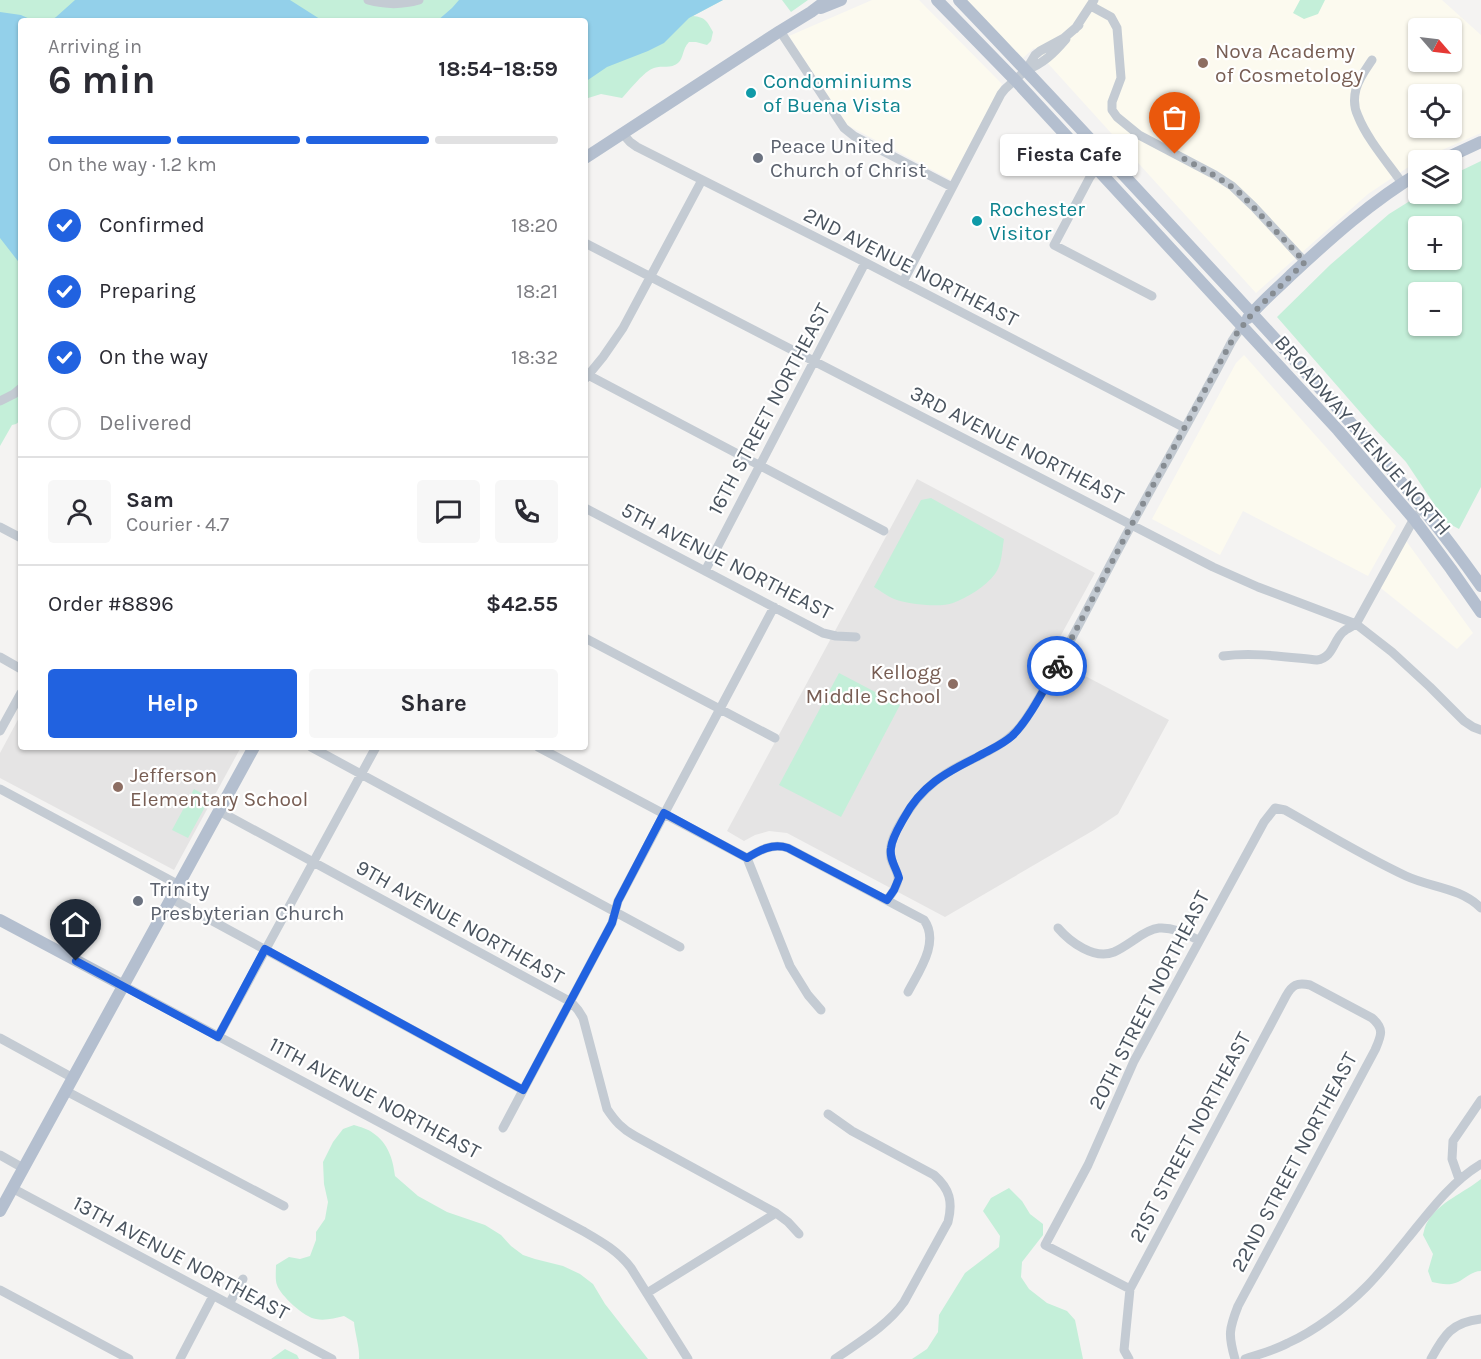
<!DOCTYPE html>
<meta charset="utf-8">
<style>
body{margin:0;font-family:Karla,sans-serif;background:#f7f7f7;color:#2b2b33;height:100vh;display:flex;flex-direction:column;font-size:22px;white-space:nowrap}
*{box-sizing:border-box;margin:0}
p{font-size:20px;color:#7c7c81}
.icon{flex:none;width:33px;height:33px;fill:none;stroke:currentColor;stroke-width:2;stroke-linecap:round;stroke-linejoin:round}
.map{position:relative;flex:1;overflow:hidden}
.drawer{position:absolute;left:18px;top:18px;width:570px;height:732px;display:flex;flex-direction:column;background:#fff;border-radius:6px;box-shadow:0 2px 4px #0004}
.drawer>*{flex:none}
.needle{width:39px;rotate:118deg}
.buttons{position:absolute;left:1408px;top:18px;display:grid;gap:12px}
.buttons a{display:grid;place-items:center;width:54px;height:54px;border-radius:6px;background:#fff;box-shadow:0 2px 4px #0004;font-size:30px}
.pin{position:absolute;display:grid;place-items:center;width:51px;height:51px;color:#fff;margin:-62px -26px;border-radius:50% 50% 50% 0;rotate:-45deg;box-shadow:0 0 6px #0007}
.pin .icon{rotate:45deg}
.courier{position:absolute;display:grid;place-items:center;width:60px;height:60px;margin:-30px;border:4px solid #2162e0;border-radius:50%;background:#fff;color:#222;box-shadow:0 2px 8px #0007}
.bubble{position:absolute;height:42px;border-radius:6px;background:#fff;box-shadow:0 2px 4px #0004;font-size:20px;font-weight:700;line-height:42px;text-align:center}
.overview em{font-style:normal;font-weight:700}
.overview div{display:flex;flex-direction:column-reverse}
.overview{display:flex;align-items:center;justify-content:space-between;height:102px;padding:0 30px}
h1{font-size:39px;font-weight:700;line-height:45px}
.bar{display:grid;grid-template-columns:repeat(4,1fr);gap:9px 6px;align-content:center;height:72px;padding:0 30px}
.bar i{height:8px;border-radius:4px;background:#e1e1e2}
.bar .active{background:#2162e0}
.bar p{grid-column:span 4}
.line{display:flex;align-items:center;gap:15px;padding:0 30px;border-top:2px solid #e1e1e2}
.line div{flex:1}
.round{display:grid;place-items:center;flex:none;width:63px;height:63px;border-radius:6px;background:#f7f7f7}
ol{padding:0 30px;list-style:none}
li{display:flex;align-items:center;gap:18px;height:66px}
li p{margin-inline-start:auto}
li .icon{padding:6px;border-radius:50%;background:#2162e0;color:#fff;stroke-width:4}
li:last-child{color:#7c7c81}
li i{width:33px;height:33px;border:3px solid #e1e1e2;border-radius:50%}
.primary-button{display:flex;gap:12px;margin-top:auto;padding:12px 30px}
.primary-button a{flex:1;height:69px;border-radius:6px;background:#2162e0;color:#fff;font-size:24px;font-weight:700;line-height:69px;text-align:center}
.primary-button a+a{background:#f7f7f7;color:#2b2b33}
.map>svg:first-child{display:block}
.commercial{fill:#fcfaef;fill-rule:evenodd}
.education{fill:#e5e4e4}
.green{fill:#c4efd9;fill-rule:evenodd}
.water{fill:#93d0ea}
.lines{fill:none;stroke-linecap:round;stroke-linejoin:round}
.minor{stroke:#c4cbd3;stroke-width:9}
.major{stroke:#b4bfcf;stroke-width:12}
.done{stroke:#868c92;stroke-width:6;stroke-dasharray:0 10.8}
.route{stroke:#2162e0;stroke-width:8}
.education-dot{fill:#8d6e63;stroke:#fff;stroke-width:2}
.culture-dot{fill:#0f9aa8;stroke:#fff;stroke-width:2}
.worship-dot{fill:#6b7280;stroke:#fff;stroke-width:2}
.labels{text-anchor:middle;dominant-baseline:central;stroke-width:4.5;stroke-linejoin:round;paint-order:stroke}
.education-label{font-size:21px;fill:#785e54;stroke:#fff;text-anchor:start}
.culture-label{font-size:21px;fill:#0d838f;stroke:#fff;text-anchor:start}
.worship-label{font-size:21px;fill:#5b616d;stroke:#fff;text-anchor:start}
.street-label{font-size:21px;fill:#4a545f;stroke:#fff}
</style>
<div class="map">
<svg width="1481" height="1359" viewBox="0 0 1481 1359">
<rect width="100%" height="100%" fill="#f4f3f2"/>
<!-- commercial -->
<path class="commercial" d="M872 0H919L1002 84 951 180 847 125 789 36Z
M965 0H1442L1481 35V133L1419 160 1368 194 1256 293 1034 48 1023 58ZM1419 28H1452V62H1419ZM1419 94H1452V128H1419Z
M1244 355 1396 526 1368 576 1243 511 1220 555 1152 519 1236 363Z
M1404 538 1473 633 1457 649 1377 585Z"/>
<!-- education -->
<path class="education" d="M917 479 1095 573 1049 657 1169 720 1118 814 1094 830 945 917 787 833 769 831 755 835 744 841 727 831Z
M21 714V747H241L174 870 0 778V753Z"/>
<!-- green -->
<path class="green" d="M0 0H723L693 16C705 17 707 21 713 32L711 41 707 45 696 42H689C682 49 684 58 678 63 671 69 662 65 654 68 644 71 630 90 622 98L601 94 585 99V21H21V420L16 424 12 425 0 446Z
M782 0H808L791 12Z
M1300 0H1325L1318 14 1304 19 1293 13Z
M1481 161V487L1459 529 1446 522 1406 462 1374 428 1277 317 1330 265 1389 214 1421 194H1452V175ZM1419 226H1452V260H1419ZM1419 292H1452V326H1419Z
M931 498 1004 539C1002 550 1002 565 995 574 986 586 967 598 953 603 940 608 907 604 894 599 887 596 881 591 874 587L921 500Z
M839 673 900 705 841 817 779 785Z
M194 789 210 798 188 838 172 830Z
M354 1125C360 1127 368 1129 373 1133 388 1143 393 1159 395 1176L418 1196 447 1212 485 1225 501 1235 511 1246 523 1255 535 1259 563 1266 580 1274 593 1284 605 1304 648 1359H359C360 1348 355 1334 354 1322L344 1316C335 1318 325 1321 316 1319 305 1318 280 1295 277 1285 275 1280 276 1271 276 1265L289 1257 300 1259 310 1256 316 1240V1232L325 1219 328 1202 324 1184 323 1162 333 1142 343 1129Z
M1481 1179V1271C1472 1271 1466 1278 1458 1282 1449 1286 1441 1284 1432 1282L1428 1271 1433 1254 1423 1235C1424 1231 1425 1225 1428 1221 1439 1202 1464 1193 1481 1179Z
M1009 1188 1022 1201 1030 1214 1043 1224V1235L1022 1262 1021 1277 1029 1289 1047 1303 1067 1311 1075 1320 1083 1359H912L927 1349 938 1332 939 1315 965 1273 999 1247 1000 1236 983 1211 991 1198Z
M285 1349 297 1355 299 1359H271Z"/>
<!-- water -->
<path class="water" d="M75 0H290L323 21H50L56 17Z
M459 0H723L689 18 664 43 648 51 607 67 585 82V21H437L452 8Z
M0 12 21 15 34 21H21V265L0 238Z"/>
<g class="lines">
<!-- minor -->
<path class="minor" d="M368 0C386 5 402 5 419 0
M1091 6 1111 17 1117 28 1121 78 1112 102V110L1117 117 1139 135 1215 175 1232 186 1254 207 1305 262
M1075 29 1094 0
M780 31 844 128 854 136 952 187
M1372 60C1366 69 1359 78 1356 89 1354 97 1354 108 1358 116 1367 139 1388 163 1402 183
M1026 70C1043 64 1054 53 1066 39
M623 134 630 142 637 147 847 253 1185 428
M1108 159 1097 168 1090 177 1054 245 1152 296
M585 243 1213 567 1258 587 1356 624 1392 652 1430 687 1464 721 1473 727 1481 730
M903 282 1001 94 1005 89 1026 70 1035 55 1040 51 1064 38 1079 25
M588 375 884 531
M585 379 603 357 623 328 702 180
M0 401 14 394 21 388
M585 508 823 633 836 636 856 637
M0 527 21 538
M705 571 865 263
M585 638 775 738
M1223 656C1254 652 1286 657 1317 660 1333 658 1333 641 1343 632 1346 629 1351 627 1356 624L1416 515
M0 657 21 669
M0 731 21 693
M311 747 680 947
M538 747 747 858
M0 789 179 885
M219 811 571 1002 578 1010 583 1018 607 1109C615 1121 622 1129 635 1136L776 1213 788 1222 799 1234
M747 858C760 850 772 843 788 848L924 920C940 942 919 971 908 992
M747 858 790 966 808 995 821 1010
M172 899 523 1090
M887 900C912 868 886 873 891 846 893 834 902 820 909 810 922 790 938 777 959 766 982 754 1007 745 1023 723 1040 699 1054 671 1068 645 1090 605 1110 564 1132 524 1165 463 1200 403 1232 341L1242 326
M1058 928C1070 942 1094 960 1114 952 1121 949 1128 944 1134 940 1141 935 1150 929 1159 928 1174 927 1186 934 1198 940
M124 986 583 1231C602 1242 618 1251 631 1268L688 1359
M218 1037 376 747
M0 1038 73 1078
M66 1091 284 1206
M828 1114 852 1131 934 1175C950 1189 953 1202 948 1222L904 1302C887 1326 859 1342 835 1359
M503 1128 612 923 618 901 774 607
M0 1155 23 1168
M1459 1179 1452 1159 1453 1141 1481 1100
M12 1188 332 1359
M1130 1289 1045 1245 1088 1165 1134 1061 1264 822 1275 808 1285 810C1324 832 1365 857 1406 876 1432 888 1459 887 1481 908
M0 1290 129 1359
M647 1293 776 1213
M229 1304 243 1279
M180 1359 213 1296
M1129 1359 1124 1350 1130 1289 1286 996C1292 985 1297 982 1310 985L1372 1018C1385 1029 1381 1036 1375 1050L1238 1306C1229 1329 1228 1335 1235 1359
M1245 1359C1260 1354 1275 1350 1288 1343 1315 1331 1345 1308 1366 1287 1381 1272 1394 1255 1408 1238 1430 1211 1451 1182 1481 1164
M1431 1359C1444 1335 1452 1322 1481 1319"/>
<!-- major -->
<path class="major" d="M937 0 1015 80 1338 430 1414 519 1451 569 1481 612
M959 0C1052 97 1143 196 1235 295 1321 389 1408 482 1481 586
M821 8 841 0
M585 158 780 31 811 12 827 0
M1442 160 1481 142
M1248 318C1261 302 1277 289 1291 275 1331 238 1372 201 1419 173
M0 920 124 986
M0 1211 254 747"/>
</g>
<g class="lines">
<!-- done -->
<path class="done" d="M1057 666 1132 524 1234 337 1252 314 1305 262 1242 195C1222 178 1199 167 1175 154"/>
<!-- route -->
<path class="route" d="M76 961 218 1037 265 949 523 1090 612 923 618 901 664 813 747 858C760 850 772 843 788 848L887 900 894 890 899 878C896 867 889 859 891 848 892 838 899 827 904 818 921 786 945 773 977 757 989 750 1002 745 1012 736 1029 720 1045 687 1057 666"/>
</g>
<!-- markers -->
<g class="education-dot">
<circle cx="1203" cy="63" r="6"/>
<circle cx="953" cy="684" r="6"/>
<circle cx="118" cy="787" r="6"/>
</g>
<g class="culture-dot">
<circle cx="751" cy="93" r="6"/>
<circle cx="977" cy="221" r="6"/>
</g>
<g class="worship-dot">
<circle cx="758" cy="158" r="6"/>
<circle cx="138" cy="901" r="6"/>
</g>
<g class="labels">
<!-- education labels -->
<g class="education-label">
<text x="1215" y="51">Nova Academy<tspan x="1215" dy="24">of Cosmetology</tspan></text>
<text x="941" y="672" text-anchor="end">Kellogg<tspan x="941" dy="24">Middle School</tspan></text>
<text x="130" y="775">Jefferson<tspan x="130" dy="24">Elementary School</tspan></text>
</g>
<!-- culture labels -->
<g class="culture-label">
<text x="763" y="81">Condominiums<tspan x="763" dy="24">of Buena Vista</tspan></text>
<text x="989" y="209">Rochester<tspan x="989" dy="24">Visitor</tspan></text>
</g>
<!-- worship labels -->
<g class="worship-label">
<text x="770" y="146">Peace United<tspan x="770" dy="24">Church of Christ</tspan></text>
<text x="150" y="889">Trinity<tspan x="150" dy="24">Presbyterian Church</tspan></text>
</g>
<!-- street labels -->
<g class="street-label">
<text transform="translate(911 267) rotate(27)">2ND AVENUE NORTHEAST</text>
<text transform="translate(769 409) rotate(-62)">16TH STREET NORTHEAST</text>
<text transform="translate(1363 435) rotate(49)">BROADWAY AVENUE NORTH</text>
<text transform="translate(1017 445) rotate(27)">3RD AVENUE NORTHEAST</text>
<text transform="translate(727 561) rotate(27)">5TH AVENUE NORTHEAST</text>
<text transform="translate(460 922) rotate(29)">9TH AVENUE NORTHEAST</text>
<text transform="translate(1149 1000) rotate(-63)">20TH STREET NORTHEAST</text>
<text transform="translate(375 1098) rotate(28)">11TH AVENUE NORTHEAST</text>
<text transform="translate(1190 1137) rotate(-62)">21ST STREET NORTHEAST</text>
<text transform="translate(1294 1162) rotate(-62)">22ND STREET NORTHEAST</text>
<text transform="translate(181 1258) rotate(28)">13TH AVENUE NORTHEAST</text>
</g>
</g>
</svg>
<div class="buttons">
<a><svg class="needle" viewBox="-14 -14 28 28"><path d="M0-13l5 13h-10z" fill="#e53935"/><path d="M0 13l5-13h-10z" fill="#7c7c81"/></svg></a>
<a><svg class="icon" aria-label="locate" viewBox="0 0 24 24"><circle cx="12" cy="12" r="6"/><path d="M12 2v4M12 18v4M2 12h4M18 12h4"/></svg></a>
<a><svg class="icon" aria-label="layers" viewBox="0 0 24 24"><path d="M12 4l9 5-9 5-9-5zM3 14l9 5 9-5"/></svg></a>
<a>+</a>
<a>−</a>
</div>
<div class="pin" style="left:1175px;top:154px;background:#ea580c"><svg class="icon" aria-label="bag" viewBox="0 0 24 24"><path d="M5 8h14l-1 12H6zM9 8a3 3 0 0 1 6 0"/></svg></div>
<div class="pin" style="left:76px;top:961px;background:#1f2937"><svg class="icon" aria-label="home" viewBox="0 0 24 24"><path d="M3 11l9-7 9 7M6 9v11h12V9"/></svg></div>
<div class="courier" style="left:1057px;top:666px"><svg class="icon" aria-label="bike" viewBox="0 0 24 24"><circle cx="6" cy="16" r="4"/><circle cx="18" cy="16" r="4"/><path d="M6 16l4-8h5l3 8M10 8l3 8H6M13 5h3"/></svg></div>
<div class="bubble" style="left:1000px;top:134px;width:138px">Fiesta Cafe</div>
<section class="drawer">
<div class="overview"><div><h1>6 min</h1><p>Arriving in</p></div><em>18:54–18:59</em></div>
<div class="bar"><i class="active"></i><i class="active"></i><i class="active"></i><i></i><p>On the way · 1.2 km</p></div>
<ol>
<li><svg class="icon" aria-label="check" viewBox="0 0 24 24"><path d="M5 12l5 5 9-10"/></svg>Confirmed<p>18:20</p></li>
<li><svg class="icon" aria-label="check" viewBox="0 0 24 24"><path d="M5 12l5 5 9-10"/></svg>Preparing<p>18:21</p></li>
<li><svg class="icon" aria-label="check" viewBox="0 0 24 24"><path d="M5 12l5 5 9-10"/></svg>On the way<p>18:32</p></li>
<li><i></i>Delivered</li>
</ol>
<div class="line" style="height:108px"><a class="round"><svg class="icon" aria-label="person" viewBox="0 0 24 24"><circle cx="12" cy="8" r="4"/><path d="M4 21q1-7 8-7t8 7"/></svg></a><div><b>Sam</b><p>Courier · 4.7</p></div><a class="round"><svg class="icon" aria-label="chat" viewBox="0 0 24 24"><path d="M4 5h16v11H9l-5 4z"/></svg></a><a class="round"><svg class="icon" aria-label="phone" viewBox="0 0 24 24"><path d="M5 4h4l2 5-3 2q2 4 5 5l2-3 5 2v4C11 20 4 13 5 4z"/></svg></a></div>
<div class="line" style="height:78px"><div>Order #8896</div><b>$42.55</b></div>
<div class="primary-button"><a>Help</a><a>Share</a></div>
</section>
</div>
